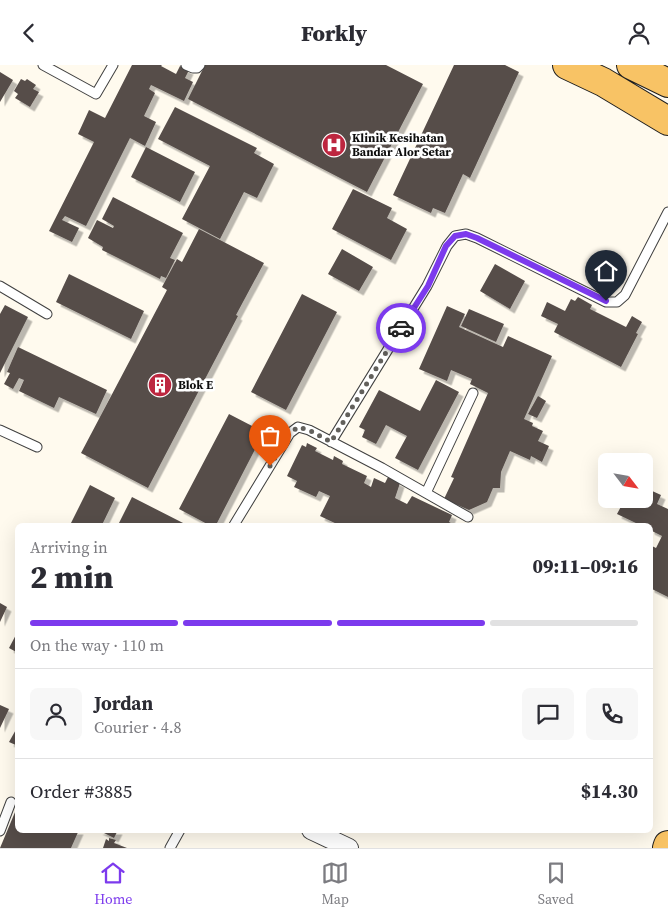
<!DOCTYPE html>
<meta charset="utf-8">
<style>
body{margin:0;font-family:"Source Serif 4",serif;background:#f7f7f7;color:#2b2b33;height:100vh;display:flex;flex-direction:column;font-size:19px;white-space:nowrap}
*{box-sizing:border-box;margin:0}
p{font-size:16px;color:#7c7c81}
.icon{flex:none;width:28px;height:28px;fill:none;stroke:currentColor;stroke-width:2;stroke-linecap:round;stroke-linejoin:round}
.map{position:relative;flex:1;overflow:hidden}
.side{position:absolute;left:15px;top:458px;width:638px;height:310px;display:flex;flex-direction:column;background:#fff;border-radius:8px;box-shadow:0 5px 20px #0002}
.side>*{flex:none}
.needle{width:32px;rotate:121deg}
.tools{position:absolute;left:598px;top:388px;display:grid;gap:10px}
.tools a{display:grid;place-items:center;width:55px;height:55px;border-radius:8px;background:#fff;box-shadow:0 5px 20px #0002;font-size:25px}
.pin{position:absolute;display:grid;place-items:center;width:42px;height:42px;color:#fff;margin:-51px -21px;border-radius:50% 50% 50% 0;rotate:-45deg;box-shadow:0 0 5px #0007}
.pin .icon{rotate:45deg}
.courier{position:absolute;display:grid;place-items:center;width:50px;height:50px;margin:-25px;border:4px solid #7c3aed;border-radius:50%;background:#fff;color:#222;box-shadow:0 1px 6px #0007}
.summary em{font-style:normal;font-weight:800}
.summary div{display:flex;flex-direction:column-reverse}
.summary{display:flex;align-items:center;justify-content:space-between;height:85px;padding:0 15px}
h1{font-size:32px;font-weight:800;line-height:38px}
.bar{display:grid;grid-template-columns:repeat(4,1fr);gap:8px 5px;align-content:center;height:60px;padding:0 15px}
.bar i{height:6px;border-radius:4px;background:#e1e1e2}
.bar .current{background:#7c3aed}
.bar p{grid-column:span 4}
.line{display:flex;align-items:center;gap:12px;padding:0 15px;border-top:1px solid #e1e1e2}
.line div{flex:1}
.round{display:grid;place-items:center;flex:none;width:52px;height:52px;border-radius:8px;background:#f7f7f7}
header{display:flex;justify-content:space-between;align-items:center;height:65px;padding:0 15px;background:#fff;font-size:22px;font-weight:800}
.menu{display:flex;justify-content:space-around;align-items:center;height:70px;border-top:1px solid #e1e1e2;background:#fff;font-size:14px;color:#7c7c81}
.menu a{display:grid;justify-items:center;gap:2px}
.menu .current{color:#7c3aed}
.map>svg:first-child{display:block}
.building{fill:#564d4a;filter:url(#shadow)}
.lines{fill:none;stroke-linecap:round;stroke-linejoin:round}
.lane-casing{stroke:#404040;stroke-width:11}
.street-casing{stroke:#404040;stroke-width:20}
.primary-casing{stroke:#1e1e1e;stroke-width:30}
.lane{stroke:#fff;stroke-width:9}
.street{stroke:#fff;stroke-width:18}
.primary{stroke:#f8c365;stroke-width:28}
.done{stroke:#62605c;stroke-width:5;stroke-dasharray:0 9}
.route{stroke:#7c3aed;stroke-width:6}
.labels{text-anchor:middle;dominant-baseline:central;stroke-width:5;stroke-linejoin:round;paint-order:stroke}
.poi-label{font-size:12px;font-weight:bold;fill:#0d0d0d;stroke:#fff;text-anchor:start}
</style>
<header><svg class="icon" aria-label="back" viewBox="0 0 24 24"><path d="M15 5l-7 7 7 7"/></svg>Forkly<svg class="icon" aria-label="person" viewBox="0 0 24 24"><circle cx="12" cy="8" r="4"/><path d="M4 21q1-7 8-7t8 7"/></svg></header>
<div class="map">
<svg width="668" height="783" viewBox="0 0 668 783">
<defs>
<filter id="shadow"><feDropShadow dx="4.5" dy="4.5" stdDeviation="0" flood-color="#0004"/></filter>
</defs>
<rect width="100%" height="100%" fill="#fffaee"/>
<!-- building -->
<path class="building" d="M132 0H162L161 1 176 9 180 1 189 5 185 13 193 17 184 36 151 20 149 24 155 28 144 51 156 57 145 81 130 73 86 161 65 151 62 155 79 163 72 177 49 166 94 77 78 69 89 45 105 53Z
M205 0H386L423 19 367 127 188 34Z
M454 0H505L519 7 470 113 463 109 445 148 433 143 431 148 393 130Z
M0 7 13 15 0 37Z
M21 14 25 16 27 14 36 20 33 24 39 27 30 42 15 33 18 29 14 26Z
M175 42 257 83 254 88 274 99 257 133 244 127 220 174 182 154 210 101 158 74Z
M146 82 195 107 180 137 131 112Z
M353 124 392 143 387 153 407 164 391 195 332 164Z
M113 132 183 168 170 193 175 195 166 213 161 211 160 214 102 185 103 182 88 173 97 155 113 163 114 161 102 154Z
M199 164 264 198 236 250 238 251 148 423 81 388 167 225 162 222 177 194 182 197Z
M342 184 373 202 359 226 328 209Z
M495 199 525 216 510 244 480 226Z
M69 209 144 246 131 274 56 237Z
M302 229 337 247 286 345 251 327Z
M578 232 592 240 590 244 626 262 632 251 642 257 636 268 638 269 621 302 554 267 558 259 541 251 547 237 565 246 571 234 575 236Z
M5 240 28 252 0 308V249Z
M447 241 465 249 459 262 503 282 508 271 552 291 524 354 533 358 532 361 543 366 538 376 549 381 542 397 531 391 530 395 510 386 501 407 500 423H493L487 437 469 445 444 434 454 413 451 412 488 328 470 319 472 314 451 305 447 316 419 304Z
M469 244 504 259 496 277 461 261Z
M18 282 107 325 96 349 59 332 54 343 19 326 24 315 19 313 13 324 4 319 10 308 7 307Z
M436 315 459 327 418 405 395 393 407 371 386 360 376 379 362 372 365 365 359 362 379 325 420 346Z
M538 331 546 336 537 353 528 349Z
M229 349 264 367 216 460H209L179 444Z
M307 378 317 383 315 386 333 395 334 391 343 396 342 399 367 411 364 418 371 422 374 413 385 418 388 412 400 418 395 433 407 439 412 431 452 450 449 457 455 460H339L320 451 330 431 319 426 316 432 294 422 297 416 287 411 302 380 306 382Z
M90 420 115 433 102 460H70Z
M650 425 661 430 657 439 668 444V532L650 523V480L656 483 662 471 650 465V460H640L617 449 625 434 646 433Z
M132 432 187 460H118Z
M0 538 7 542 0 557Z
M18 566V588L9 583Z
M0 640 9 644 0 663Z
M18 661V681L9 677Z
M18 740V765H79L71 783H0Z
M98 765H118L114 773Z
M109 773 116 775 114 778 127 783H103L106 774 109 776Z"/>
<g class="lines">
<!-- lane casing -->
<g class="lane-casing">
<path id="lane" d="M43 0 96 29 113 0
M186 0 193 3H197L200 0
M0 221 47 249
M0 365 37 382
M331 377 427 221 447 181 455 171 466 169 477 173 606 237H617L625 230 668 147
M426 428 473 328
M234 460 290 368 298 362 309 365 382 403 468 452
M0 766 11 737
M170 783 180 765"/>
</g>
<!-- street casing -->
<g class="street-casing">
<path id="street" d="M311 765 349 783"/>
</g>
<!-- primary casing -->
<g class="primary-casing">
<path id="primary" d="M567 0 603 17 668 56
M631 0 668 18
M667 783 668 780"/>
</g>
<!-- lane -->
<use href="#lane" class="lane"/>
<!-- street -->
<use href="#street" class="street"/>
<!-- primary -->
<use href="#primary" class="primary"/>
</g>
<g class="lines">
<!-- done -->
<path class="done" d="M270 401 290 368 298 362 309 365 331 377 401 263"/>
<!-- route -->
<path class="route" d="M401 263 428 221 446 181 455 171 466 169 477 173 606 236"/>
</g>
<!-- icons -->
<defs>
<g id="hospital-disc" transform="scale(1.25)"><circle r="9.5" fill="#bd263f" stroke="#fff"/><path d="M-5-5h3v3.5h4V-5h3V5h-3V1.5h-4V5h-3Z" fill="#fff"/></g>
<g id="building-disc" transform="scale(1.25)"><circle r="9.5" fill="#bd263f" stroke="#fff"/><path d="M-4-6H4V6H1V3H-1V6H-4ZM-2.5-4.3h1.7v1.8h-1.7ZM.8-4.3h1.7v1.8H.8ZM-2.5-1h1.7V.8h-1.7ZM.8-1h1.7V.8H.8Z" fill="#fff"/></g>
</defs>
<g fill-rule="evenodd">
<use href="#hospital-disc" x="334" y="80"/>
<use href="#building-disc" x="160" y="320"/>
</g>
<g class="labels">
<!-- poi labels -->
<g class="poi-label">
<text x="352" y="73">Klinik Kesihatan<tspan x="352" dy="14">Bandar Alor Setar</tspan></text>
<text x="178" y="320">Blok E</text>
</g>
</g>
</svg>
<div class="tools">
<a><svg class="needle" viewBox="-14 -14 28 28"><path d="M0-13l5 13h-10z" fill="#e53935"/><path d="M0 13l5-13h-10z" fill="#7c7c81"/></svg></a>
</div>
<div class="pin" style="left:270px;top:401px;background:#ea580c"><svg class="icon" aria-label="bag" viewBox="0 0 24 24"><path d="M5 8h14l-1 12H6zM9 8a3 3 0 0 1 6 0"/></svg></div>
<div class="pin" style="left:606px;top:236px;background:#1f2937"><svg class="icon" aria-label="home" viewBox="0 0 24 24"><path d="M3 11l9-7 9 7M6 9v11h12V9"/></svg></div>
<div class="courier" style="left:401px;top:263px"><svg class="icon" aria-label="car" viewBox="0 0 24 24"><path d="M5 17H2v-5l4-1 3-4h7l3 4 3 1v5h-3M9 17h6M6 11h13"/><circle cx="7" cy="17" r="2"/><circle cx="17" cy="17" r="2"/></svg></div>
<section class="side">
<div class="summary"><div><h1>2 min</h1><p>Arriving in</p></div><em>09:11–09:16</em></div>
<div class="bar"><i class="current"></i><i class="current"></i><i class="current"></i><i></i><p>On the way · 110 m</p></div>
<div class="line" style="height:90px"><a class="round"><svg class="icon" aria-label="person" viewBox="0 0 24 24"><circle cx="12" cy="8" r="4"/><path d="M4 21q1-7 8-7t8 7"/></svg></a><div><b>Jordan</b><p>Courier · 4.8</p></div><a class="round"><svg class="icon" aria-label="chat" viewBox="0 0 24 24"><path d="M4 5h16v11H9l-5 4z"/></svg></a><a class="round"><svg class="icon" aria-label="phone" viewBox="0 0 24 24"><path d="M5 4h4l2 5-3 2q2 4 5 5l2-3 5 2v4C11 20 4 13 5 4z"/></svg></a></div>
<div class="line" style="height:65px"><div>Order #3885</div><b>$14.30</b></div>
</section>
</div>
<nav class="menu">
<a class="current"><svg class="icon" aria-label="home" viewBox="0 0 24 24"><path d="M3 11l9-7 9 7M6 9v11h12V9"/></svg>Home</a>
<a><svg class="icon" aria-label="map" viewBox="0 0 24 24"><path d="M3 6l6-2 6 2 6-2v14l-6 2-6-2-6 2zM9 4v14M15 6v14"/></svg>Map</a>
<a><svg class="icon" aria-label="saved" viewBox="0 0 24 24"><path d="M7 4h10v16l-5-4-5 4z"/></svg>Saved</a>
</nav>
